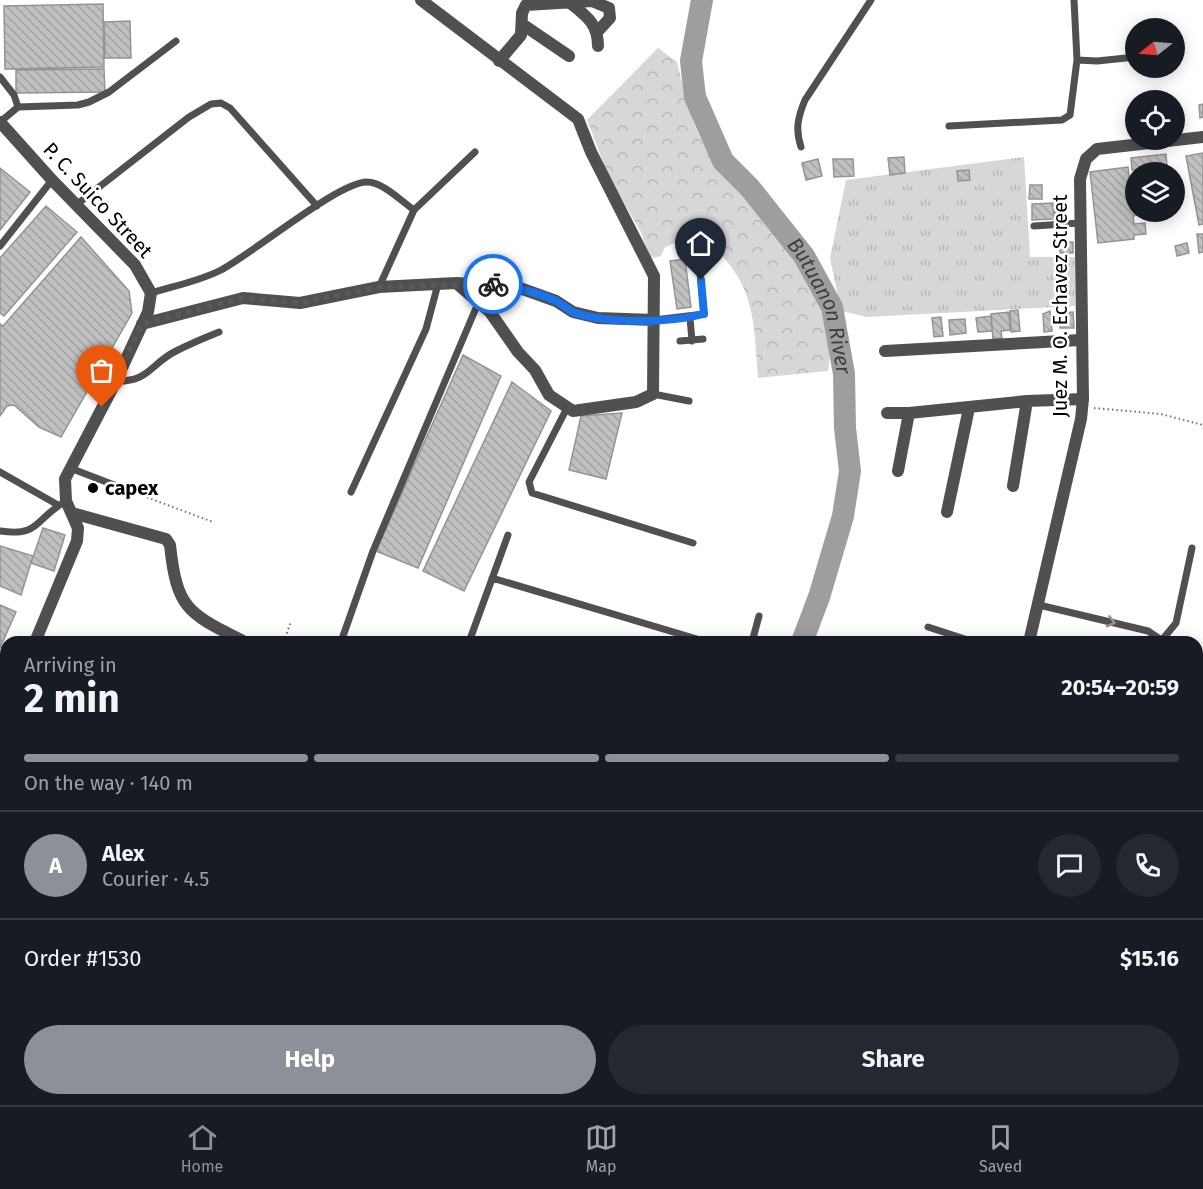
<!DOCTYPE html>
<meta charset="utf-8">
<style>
body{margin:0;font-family:"Fira Sans",sans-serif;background:#242831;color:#f1f3f6;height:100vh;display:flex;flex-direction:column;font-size:22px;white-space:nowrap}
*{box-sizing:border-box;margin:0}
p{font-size:20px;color:#9ea1a6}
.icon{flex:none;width:33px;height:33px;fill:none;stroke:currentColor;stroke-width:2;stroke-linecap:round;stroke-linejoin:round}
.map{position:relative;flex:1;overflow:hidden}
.side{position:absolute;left:0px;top:636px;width:1203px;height:470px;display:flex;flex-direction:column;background:#171b24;border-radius:18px 18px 0 0;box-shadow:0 3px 15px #0003}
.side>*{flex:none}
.needle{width:39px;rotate:253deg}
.fabs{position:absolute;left:1125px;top:18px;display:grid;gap:12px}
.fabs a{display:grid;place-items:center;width:60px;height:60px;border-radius:50%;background:#171b24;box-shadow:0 3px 15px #0003;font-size:30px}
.pin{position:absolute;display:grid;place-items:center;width:51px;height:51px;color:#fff;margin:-62px -26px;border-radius:50% 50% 50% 0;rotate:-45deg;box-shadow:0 0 6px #0007}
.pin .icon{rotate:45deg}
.courier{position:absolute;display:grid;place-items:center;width:60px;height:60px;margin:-30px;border:4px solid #1a73e8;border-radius:50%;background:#fff;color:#222;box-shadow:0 2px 8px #0007}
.headline em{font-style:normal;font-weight:700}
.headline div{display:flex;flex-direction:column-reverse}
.headline{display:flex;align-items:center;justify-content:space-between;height:102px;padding:0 24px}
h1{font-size:39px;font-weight:700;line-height:45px}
.bar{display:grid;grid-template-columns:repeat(4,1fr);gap:9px 6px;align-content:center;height:72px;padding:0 24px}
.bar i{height:8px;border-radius:4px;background:#363941}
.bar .current{background:#8c9099}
.bar p{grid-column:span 4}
.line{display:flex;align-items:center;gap:15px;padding:0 24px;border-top:2px solid #363941}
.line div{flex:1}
.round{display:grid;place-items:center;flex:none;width:63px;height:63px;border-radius:32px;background:#242831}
.action{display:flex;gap:12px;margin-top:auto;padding:12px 24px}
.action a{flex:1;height:69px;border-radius:36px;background:#8c9099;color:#fff;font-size:24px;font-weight:700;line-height:69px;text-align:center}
.action a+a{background:#242831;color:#f1f3f6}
.dock{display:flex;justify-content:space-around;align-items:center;height:84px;border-top:2px solid #363941;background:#171b24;font-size:16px;color:#9ea1a6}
.dock a{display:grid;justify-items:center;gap:3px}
.dock .current{color:#8c9099}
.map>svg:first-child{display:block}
.grass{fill:url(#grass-tufts)}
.forest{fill:url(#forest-crowns)}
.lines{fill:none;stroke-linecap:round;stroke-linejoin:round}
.river{stroke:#9e9e9e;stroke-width:22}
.building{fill:url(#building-back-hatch);stroke:#949494;stroke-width:1.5}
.path{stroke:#727272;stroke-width:2;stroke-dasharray:1.5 3;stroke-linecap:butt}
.service{stroke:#505050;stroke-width:7}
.minor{stroke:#505050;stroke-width:12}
.tertiary{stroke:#505050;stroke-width:12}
.oneway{stroke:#969696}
.done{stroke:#595959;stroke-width:6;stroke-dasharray:0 10.8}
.route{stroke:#1a73e8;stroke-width:8}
.poi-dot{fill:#000;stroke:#fff;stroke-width:2}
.labels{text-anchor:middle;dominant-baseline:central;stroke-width:5;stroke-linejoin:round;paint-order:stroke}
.street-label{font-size:20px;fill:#000;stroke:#fff}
.poi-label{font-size:20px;font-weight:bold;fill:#000;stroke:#fff;text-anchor:start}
.water-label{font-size:21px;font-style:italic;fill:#3f3f3f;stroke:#fff}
</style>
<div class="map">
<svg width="1203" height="1105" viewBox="0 0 1203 1105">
<defs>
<pattern id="grass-tufts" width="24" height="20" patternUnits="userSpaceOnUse" patternTransform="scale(1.5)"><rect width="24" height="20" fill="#d7d7d7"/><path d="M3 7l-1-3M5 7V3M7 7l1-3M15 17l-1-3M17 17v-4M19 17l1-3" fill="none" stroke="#b7b7b7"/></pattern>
<pattern id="forest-crowns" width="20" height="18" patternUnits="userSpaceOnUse" patternTransform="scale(1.5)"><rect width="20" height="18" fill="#d7d7d7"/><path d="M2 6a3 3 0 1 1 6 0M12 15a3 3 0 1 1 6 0" fill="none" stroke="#b7b7b7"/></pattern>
<pattern id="building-back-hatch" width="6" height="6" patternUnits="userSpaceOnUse" patternTransform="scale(1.5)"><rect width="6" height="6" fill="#c0c0c0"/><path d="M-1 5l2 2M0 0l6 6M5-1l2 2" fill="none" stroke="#a3a3a3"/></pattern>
</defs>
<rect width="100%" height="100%" fill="#fff"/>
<!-- grass -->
<path class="grass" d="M1024 157 1030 257H1075V306L867 317 841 311 830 258 846 180Z"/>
<!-- forest -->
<path class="forest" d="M658 48 677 62C686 99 694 136 718 167 727 178 739 185 749 195 772 220 817 276 826 308 832 328 831 351 828 371L758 378C753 307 754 280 697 232L664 248 661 256 653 258 647 253 642 234 608 175 587 120Z"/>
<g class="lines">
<!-- river -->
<g class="river">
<path id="s1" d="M702 0 691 61 695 97 723 161 750 188 804 256 832 307 844 374 845 428 850 471 843 516 819 597 802 642"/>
<path d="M573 1105 575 1100"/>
</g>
</g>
<!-- building -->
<path class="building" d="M103 4 104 67 5 69 4 6Z
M130 21 131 58H105L104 22Z
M104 69 105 92 16 93V70Z
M1203 104V117L1200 118 1199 105Z
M1136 109V122L1129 123 1128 110Z
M1203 153V224L1199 225 1186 156Z
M1166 154 1167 167 1132 170 1131 158Z
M904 157 905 173 890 175 888 158Z
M818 159 822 176 806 180 802 163Z
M833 159H853L854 176 834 177Z
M1128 167 1132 204H1136V212H1143V214L1133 216 1134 224 1145 223 1146 234 1134 235V239L1098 243 1090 172Z
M0 168 30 192 0 230Z
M969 170 970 180 958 181 957 171Z
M1030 185H1042V199H1029Z
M1053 203 1054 219 1032 220V204Z
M46 206 77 232 4 316 0 313V258Z
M1055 211H1064V219H1055Z
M1197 234H1203V252L1199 253Z
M81 237 129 291 132 313 61 437 39 427 14 405 7 406 0 416V324L3 326Z
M1060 242H1073V253H1060Z
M1187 243 1189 253 1177 256 1175 246Z
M685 259 691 307 677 309 670 261Z
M1018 310 1020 331 1011 332 1010 311Z
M1050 311 1052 331 1044 332 1043 314Z
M1009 312 1010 330 1001 331 1002 338 993 339 991 314Z
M1073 312 1074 328H1060V313Z
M991 316 992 331 978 332 976 318Z
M941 317 943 336 934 337 932 318Z
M965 319 966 333 950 335 949 320Z
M463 355 501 376 418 568 376 551Z
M512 382 551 411 464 591 423 571Z
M622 413 606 479 569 470 581 416Z
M43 528 65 535 54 571 31 563Z
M0 546 33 556 21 595 0 586Z
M0 605 16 612 0 648Z
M39 1100H59V1105H38Z
M69 1100H137L135 1105H67Z"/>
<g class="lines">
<!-- path -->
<path class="path" d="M1094 408 1161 414 1203 425
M130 491 213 522
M284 642 291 621"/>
<!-- service -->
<path class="service" d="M1074 0 1077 60 1097 61 1136 57
M0 77 14 95 18 107
M0 122 18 107 78 105 89 102 109 92 176 41
M949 126 1062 120 1070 115 1077 60
M801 147C795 129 798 117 805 100L871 0
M76 205 189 117 211 104 221 103 230 108 317 206
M1034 226 1080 223
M0 246 52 180
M379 287 414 210 475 152
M151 293C174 286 200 281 221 270 252 254 338 182 367 182 383 182 401 201 414 210
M690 318 692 341
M654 320 704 314 699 262
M680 341 703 339
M116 381C149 382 150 364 176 351 190 344 204 338 219 332
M653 394 689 401
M567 408 529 482 532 493 693 543
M70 468 122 488
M0 472 58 505
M351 492 426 329 438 284
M0 531C41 537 34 519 66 501
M492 578 707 642
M1039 605 1148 631 1164 642
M928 627 974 642
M1162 640 1176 623 1192 548
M343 642 342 639 373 551 479 301
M469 642 508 535
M752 642 759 616
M0 802 6 805
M1197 827 1203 829"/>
<!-- minor -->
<path class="minor" d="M421 0 578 119 591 152 654 276 653 394 636 402 573 411 549 395 535 370 518 352 490 312 456 283
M569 2C586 16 598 23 598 46
M522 24 569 56
M499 61 521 35 522 13 526 5 592 1 609 8 610 18 598 31
M142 324 243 298 300 303 379 287 456 283 517 287 556 301 573 312 598 318 654 320
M885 351 1080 340
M887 413H909L1027 401 1083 399
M898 471 909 413
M1013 486 1027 401
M947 512 969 408
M72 513 166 539 170 545C177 610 188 613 245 642
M975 1100 1000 1104
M1057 1100 1063 1105
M148 1105 149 1100"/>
<!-- tertiary -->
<path class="tertiary" d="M0 122 52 180 135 265 151 293 148 312 113 387 65 479 66 501 78 528 77 541 35 642
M1029 642 1081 419 1083 399 1080 179 1086 159 1097 149 1203 137
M0 734 6 718
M887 1105 890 1100"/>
</g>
<!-- one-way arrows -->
<defs><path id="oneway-chevron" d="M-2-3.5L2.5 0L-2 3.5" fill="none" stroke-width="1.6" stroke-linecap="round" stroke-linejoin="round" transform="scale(1.5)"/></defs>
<use class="oneway" href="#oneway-chevron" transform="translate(1111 622) rotate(14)"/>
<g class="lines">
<!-- done -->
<path class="done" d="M102 407 142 324 243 298 300 303 379 287 493 284"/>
<!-- route -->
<path class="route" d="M493 284C515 287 536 292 556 301 562 304 568 310 575 313 610 324 669 323 704 314L701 280"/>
</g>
<!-- markers -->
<circle class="poi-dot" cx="93" cy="488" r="6"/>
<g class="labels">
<!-- street labels -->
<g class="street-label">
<text transform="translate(98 200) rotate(47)">P. C. Suico Street</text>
<text transform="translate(1060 306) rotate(-90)">Juez M. O. Echavez Street</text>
</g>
<!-- poi labels -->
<g class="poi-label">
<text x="105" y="488">capex</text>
</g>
<!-- water labels -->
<g class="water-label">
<text stroke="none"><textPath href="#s1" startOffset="346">Butuanon River</textPath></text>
</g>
</g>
</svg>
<div class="fabs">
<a><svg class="needle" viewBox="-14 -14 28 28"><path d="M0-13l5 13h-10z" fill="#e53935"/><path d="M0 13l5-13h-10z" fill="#9ea1a6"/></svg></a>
<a><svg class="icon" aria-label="locate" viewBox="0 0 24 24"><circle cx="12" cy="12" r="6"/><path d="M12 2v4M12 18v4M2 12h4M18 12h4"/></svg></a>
<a><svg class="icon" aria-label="layers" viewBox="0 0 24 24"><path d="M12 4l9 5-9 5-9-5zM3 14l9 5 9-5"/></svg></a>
</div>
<div class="pin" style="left:102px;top:407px;background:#ea580c"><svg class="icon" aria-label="bag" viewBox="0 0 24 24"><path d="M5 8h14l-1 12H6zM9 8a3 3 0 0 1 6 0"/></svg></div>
<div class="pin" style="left:701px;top:280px;background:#1f2937"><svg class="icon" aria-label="home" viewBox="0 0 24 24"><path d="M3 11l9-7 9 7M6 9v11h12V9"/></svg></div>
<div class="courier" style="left:493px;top:284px"><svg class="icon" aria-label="bike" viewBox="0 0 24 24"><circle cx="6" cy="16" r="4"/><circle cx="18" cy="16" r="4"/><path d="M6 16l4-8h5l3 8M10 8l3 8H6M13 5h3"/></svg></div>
<section class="side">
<div class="headline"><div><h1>2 min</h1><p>Arriving in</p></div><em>20:54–20:59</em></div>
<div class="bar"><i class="current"></i><i class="current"></i><i class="current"></i><i></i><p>On the way · 140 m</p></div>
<div class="line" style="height:108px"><b class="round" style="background:#8c9099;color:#fff">A</b><div><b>Alex</b><p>Courier · 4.5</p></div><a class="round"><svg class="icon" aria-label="chat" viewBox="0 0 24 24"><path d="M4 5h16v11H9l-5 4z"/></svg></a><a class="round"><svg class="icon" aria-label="phone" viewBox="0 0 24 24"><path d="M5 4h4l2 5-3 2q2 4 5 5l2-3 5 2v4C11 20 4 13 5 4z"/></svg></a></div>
<div class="line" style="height:78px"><div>Order #1530</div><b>$15.16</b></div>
<div class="action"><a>Help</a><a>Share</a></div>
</section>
</div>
<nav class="dock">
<a class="current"><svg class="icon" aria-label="home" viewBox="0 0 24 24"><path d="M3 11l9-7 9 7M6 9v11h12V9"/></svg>Home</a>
<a><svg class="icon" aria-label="map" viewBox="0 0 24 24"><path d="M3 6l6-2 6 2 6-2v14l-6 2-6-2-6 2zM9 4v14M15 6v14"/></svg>Map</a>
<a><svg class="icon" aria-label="saved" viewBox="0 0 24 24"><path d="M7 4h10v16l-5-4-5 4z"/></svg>Saved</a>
</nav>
